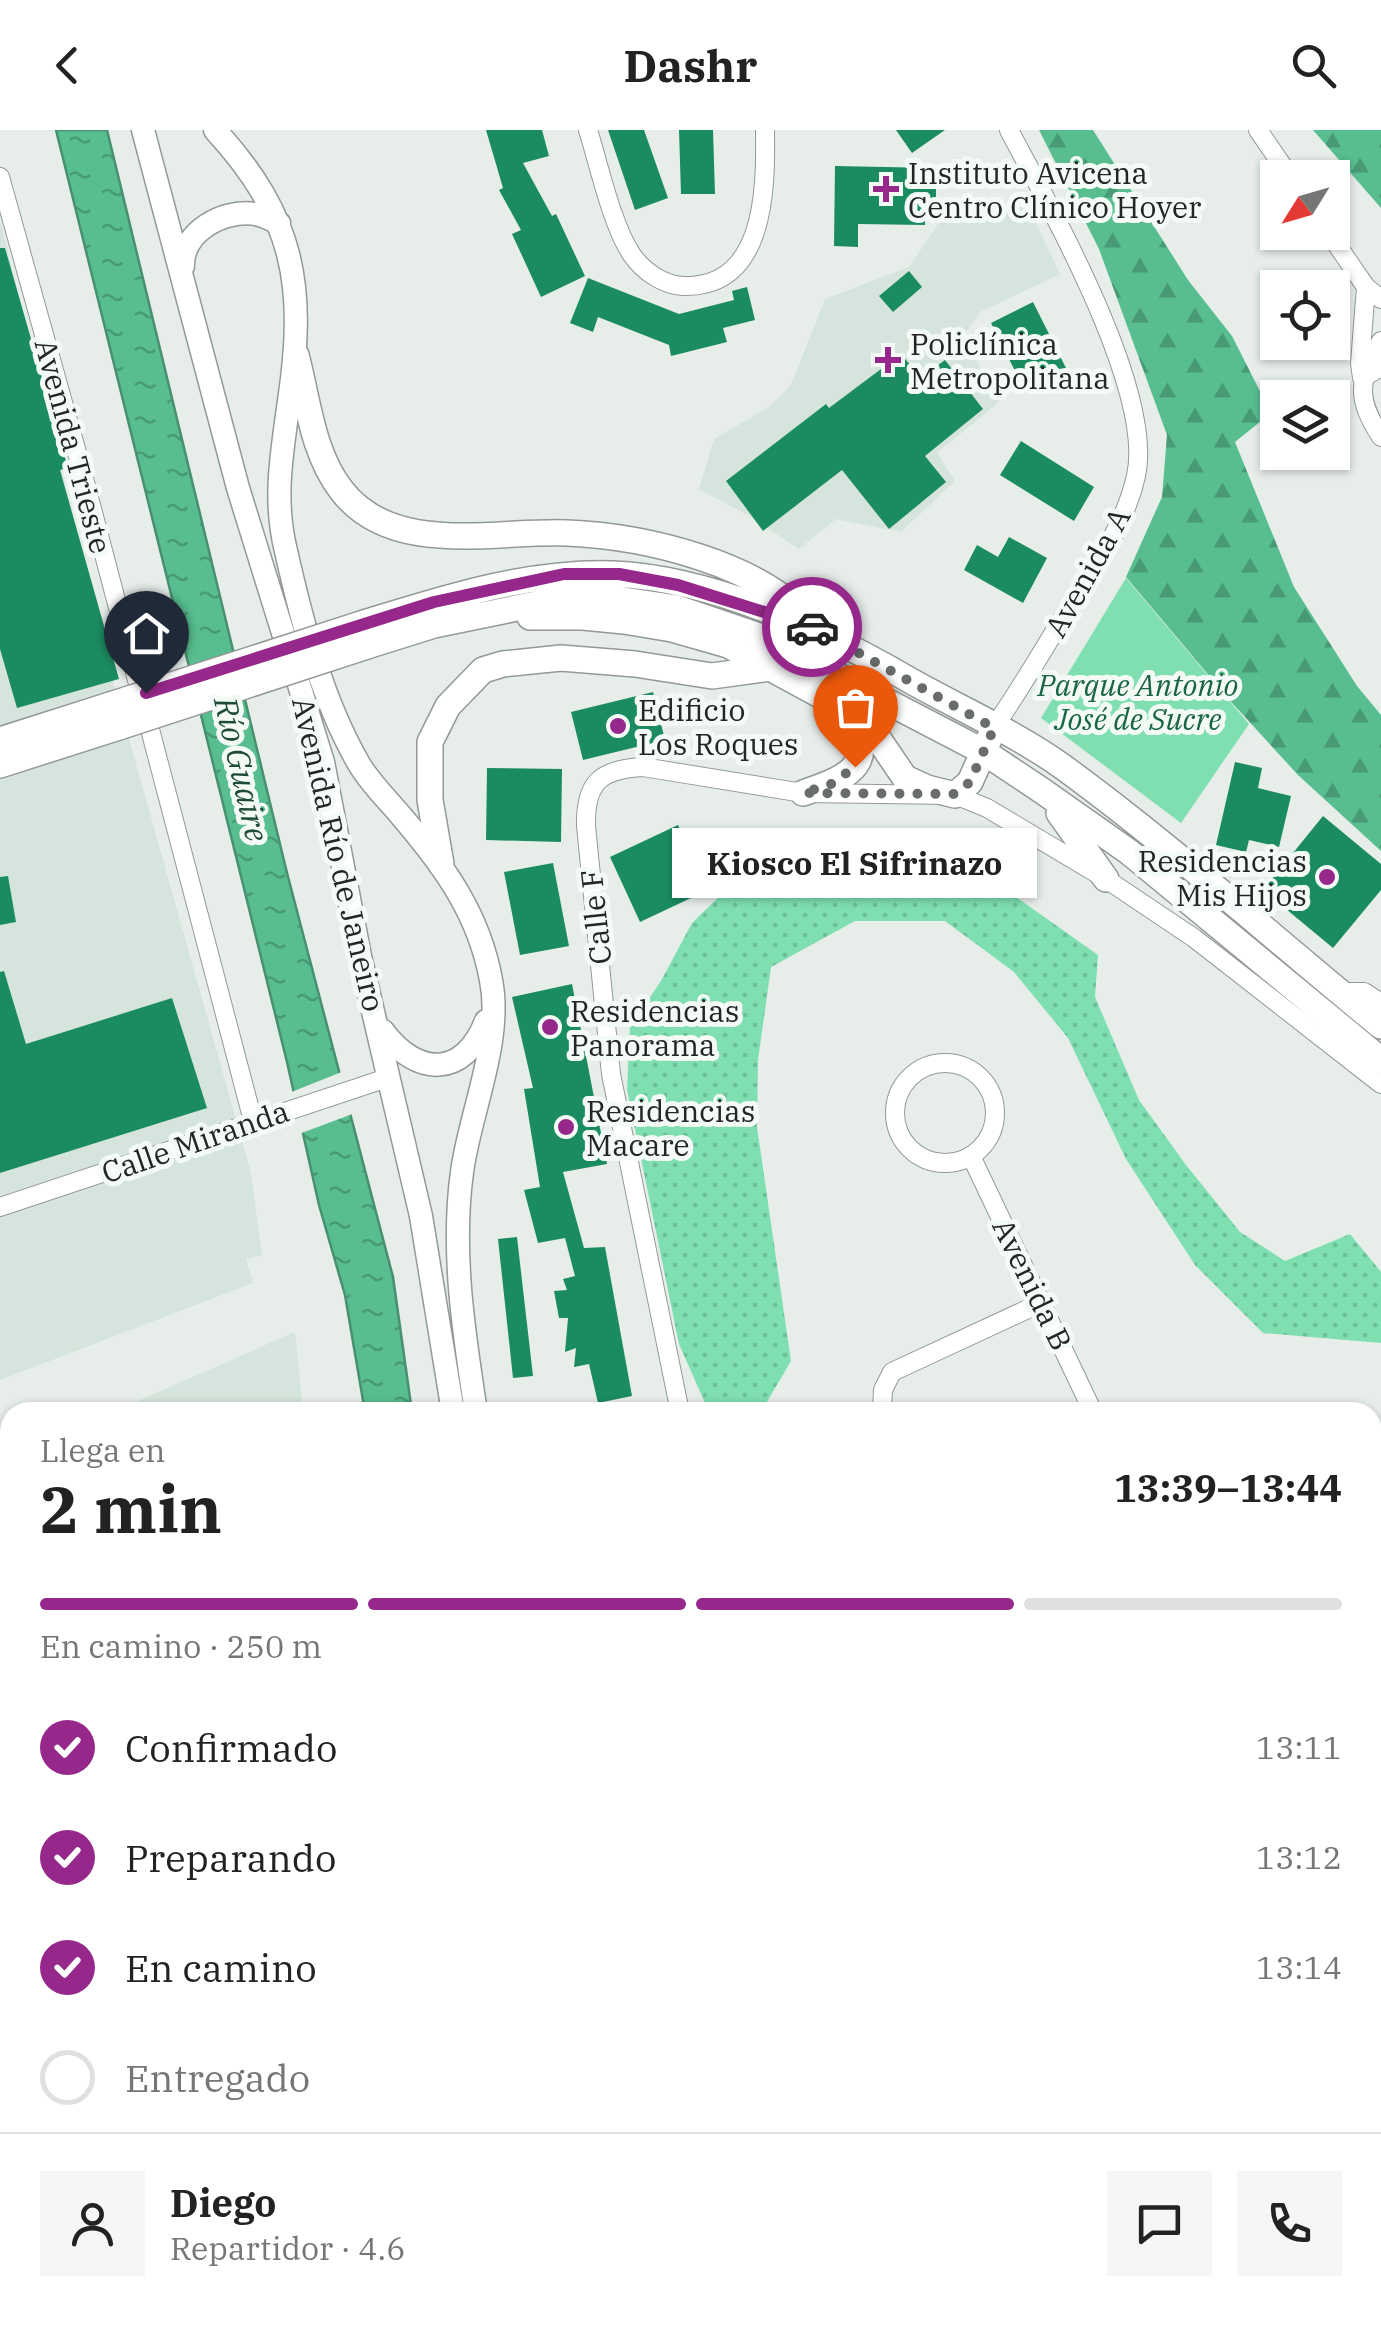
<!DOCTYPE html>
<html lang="es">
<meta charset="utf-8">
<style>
body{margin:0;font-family:"IBM Plex Serif",serif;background:#f6f6f6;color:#222;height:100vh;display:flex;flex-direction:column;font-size:38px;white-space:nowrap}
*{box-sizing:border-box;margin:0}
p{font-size:32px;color:#767676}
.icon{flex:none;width:55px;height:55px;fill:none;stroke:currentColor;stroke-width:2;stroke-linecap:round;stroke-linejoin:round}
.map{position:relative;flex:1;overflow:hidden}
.drawer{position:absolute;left:0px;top:1272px;width:1382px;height:932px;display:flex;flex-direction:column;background:#fff;border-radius:30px 30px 0 0;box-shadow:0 2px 8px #0004}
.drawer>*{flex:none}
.needle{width:65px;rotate:233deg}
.buttons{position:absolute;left:1260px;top:30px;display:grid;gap:20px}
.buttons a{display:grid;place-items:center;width:90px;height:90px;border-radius:0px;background:#fff;box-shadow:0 2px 8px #0004;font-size:50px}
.pin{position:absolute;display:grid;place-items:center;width:85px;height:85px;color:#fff;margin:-102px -42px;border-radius:50% 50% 50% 0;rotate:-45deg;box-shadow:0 0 10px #0007}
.pin .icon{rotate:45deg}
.courier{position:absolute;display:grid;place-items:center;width:100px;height:100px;margin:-50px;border:8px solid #95288a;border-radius:50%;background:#fff;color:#222;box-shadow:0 2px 12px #0007}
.bubble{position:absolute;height:70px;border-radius:0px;background:#fff;box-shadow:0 2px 8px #0004;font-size:32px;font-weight:700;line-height:70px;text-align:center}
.summary em{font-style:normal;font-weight:700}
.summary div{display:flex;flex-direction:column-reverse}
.summary{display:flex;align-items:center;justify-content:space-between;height:170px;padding:0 40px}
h1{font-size:65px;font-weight:700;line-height:75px}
.bar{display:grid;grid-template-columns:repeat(4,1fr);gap:15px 10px;align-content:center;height:120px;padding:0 40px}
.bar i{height:12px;border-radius:8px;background:#e0e0e0}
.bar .selected{background:#95288a}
.bar p{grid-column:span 4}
.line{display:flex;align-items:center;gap:25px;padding:0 40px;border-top:2px solid #e0e0e0}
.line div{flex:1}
.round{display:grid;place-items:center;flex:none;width:105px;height:105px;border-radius:0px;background:#f6f6f6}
ol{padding:0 40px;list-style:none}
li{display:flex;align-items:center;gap:30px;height:110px}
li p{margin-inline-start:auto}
li .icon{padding:10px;border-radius:50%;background:#95288a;color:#fff;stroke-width:4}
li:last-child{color:#767676}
li i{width:55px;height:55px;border:5px solid #e0e0e0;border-radius:50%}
header{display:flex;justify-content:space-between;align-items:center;height:130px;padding:0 40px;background:#fff;font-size:45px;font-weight:700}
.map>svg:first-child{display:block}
.built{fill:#d5e4dc}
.grass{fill:url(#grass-dots)}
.forest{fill:url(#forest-firs)}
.park{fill:#7fdfb1}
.water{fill:url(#water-ripples);stroke:#48906f;stroke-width:2.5}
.pier{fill:#e7eeea}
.building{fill:#1b8c61}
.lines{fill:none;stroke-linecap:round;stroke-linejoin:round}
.minor-casing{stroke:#939996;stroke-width:20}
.tertiary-casing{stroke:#939996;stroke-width:25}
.secondary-casing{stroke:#939996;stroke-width:28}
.minor{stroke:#fff;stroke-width:18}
.tertiary{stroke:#fff;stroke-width:22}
.secondary{stroke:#fff;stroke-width:25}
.secondary-bridge-casing{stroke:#939996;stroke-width:28;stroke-linecap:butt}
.secondary-bridge{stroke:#fff;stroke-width:25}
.done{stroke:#686c6a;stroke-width:10;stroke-dasharray:0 18}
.route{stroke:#95288a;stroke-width:12}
.poi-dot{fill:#95288a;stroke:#f4fbf7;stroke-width:4}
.labels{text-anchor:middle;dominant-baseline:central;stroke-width:10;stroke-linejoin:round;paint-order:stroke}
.poi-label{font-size:30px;fill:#232625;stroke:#f4fbf7;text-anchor:start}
.street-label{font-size:30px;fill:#232625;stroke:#f4fbf7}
.park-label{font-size:30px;font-style:italic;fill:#1a6546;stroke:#f4fbf7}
.water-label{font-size:32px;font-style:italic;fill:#204b37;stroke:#f4fbf7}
</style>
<header><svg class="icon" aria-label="back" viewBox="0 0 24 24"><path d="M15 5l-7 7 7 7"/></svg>Dashr<svg class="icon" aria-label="search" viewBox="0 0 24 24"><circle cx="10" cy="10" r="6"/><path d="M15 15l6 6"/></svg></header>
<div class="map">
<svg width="1381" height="2204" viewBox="0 0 1381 2204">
<defs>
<pattern id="grass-dots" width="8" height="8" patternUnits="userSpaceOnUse" patternTransform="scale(2.5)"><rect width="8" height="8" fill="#7fdfb1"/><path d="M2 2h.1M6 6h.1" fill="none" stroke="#6dbf98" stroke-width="1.8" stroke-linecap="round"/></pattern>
<pattern id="forest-firs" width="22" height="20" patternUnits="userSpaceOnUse" patternTransform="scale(2.5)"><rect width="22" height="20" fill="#58be8f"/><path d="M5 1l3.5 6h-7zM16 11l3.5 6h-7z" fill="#489a75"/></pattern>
<pattern id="water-ripples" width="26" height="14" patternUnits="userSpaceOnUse" patternTransform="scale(2.5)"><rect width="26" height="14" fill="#58be8f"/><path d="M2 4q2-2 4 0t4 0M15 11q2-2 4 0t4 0" fill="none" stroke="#489a75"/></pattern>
</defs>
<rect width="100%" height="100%" fill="#e7eeea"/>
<!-- built -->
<path class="built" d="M1011 77 1029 78 1060 144 980 182 963 206 999 272 937 323 955 351 901 402 836 389 799 419 749 386 699 359 714 309 769 277 791 255 825 169 909 137 938 94Z
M0 90 115 559 251 1043 262 1125 246 1129 253 1153 0 1250Z
M295 1202 303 1282H113Z
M10 1328V2039L0 2018V1332Z
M82 2195H475L477 2204H86Z"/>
<!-- grass -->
<path class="grass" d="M849 703 917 711 1002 757 1098 825 1095 867 1139 970 1186 1035 1240 1102 1285 1131 1350 1104 1381 1142V1213L1263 1203 1195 1135 1126 1029 1068 908 1014 842 945 791H855L771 837 758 930 757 997 791 1231 761 1282H709L679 1214 627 960 630 897 661 851 692 793 726 760 754 736Z
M777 2195H1053L1066 2204H779Z"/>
<!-- forest -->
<path class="forest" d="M1039 0H1093L1188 150 1232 206 1271 283 1235 312 1294 457 1357 556 1381 585V721L1298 645 1233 574 1126 447 1162 367 1167 305 1099 119Z
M1313 0H1381V78Z"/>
<!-- park -->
<path class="park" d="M1126 448 1249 594 1181 693 1041 588Z"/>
<!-- water -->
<path class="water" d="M56 0H107L287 743 393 1147 412 1282H365L345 1165 319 1075 287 932Z"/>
<!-- pier -->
<path class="pier" d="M344 941 355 983 299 1004 289 963Z"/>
<!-- building -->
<path class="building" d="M486 0H542L549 26 523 33 552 86 556 84 585 146 541 167 512 104 521 100 499 60 503 58Z
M608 0H644L668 68 635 80Z
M679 0H713L715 64H681Z
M896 0H945L912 23Z
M835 36 936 38V80H925V95L858 94V117L834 116Z
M0 118H5L68 338 60 340 119 549 17 578 0 519Z
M909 141 922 157 893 182 879 166Z
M588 148 679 184 734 170 732 161 747 157 755 190 723 198 727 212 671 226 669 215 598 187 593 202 570 193Z
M1033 172 1068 242 1026 263 991 193Z
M901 224 921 248 945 230 983 279 925 326 946 352 889 399 842 340 763 401 726 351 826 274 829 278Z
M1021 311 1094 357 1074 391 1000 345Z
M1009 407 1047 428 1023 473 964 440 977 415 998 427Z
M653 562 665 610 583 630 571 582Z
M1235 632 1262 638 1258 658 1291 666 1279 717 1249 710 1246 722 1216 715Z
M487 638 562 639 561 712 486 710Z
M1323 686 1381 734V760L1333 818 1263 760Z
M678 695 708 760 640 792 610 727Z
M553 733 569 816 520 825 504 742Z
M8 746 16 792 0 795V747Z
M4 841 26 914 172 868 207 978 0 1043V842Z
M572 854 607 1034 563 1042 584 1118 605 1117 632 1266 598 1273 589 1234 574 1237 576 1218 565 1222 568 1188H559L554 1161 567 1160 563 1149 575 1146 565 1108 538 1113 524 1060 540 1057 524 959 533 958 512 867Z
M517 1107 533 1246 513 1248 498 1109Z"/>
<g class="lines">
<!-- minor casing -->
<g class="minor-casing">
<path id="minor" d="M588 0C599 35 612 96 632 125 643 141 663 155 683 156 765 158 766 61 765 0
M1258 0 1291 48
M0 47 81 337 253 991
M1328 102 1366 157 1381 169
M1366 157 1360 233 1362 248 1381 237
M1381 211C1359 252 1355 266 1381 307
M994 597C1020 560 1043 520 1067 481 1093 439 1125 396 1136 346 1155 261 1050 78 1009 0
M1340 862H1364L1381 873
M895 983a50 50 0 1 1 100 0a50 50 0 1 1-100 0Z
M971 1026 1093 1282
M0 1077 390 947
M680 1282 611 944 586 696C585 652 601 639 643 637L803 663 955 665 987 678 1106 749 1194 808 1381 954
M882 1282 883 1260 892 1242 1043 1172
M1372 1365 1381 1355
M1372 1650 1381 1641
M1372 1871 1381 1868
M1372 2161 1381 2157
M1280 2204 1300 2195"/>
</g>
<!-- tertiary casing -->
<g class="tertiary-casing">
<path id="tertiary" d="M143 0 238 358 323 632 360 826 421 1086 453 1282
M215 0C295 87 306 157 289 271 282 323 273 369 286 421 302 492 322 570 359 634 370 653 388 670 402 687 444 736 479 784 491 850 503 911 470 982 462 1042 451 1122 464 1204 476 1282
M183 136C182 102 223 79 255 84 263 85 272 90 279 93
M383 901C417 947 464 948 486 891
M645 2195 647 2204
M666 2195 668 2204"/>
</g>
<!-- secondary casing -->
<g class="secondary-casing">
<path id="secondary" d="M296 225C308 270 312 323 342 361 393 427 496 400 567 403 643 406 762 433 812 495
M530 487H583L624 491 672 499 728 515 855 584 873 601 905 648 927 658 955 665 970 652 990 607
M361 494C442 469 527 441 613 444 714 448 825 501 911 551 959 578 1019 605 1063 637 1174 718 1275 810 1381 896
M367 516 434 495 566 468 617 469 677 478 765 508 984 622 1041 660 1129 722 1381 930
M0 610 110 575
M0 635 122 596
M803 663C844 649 880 636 849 587
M1059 683 1106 749
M441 734 430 670V612L448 576 483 540 503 534 561 528 635 534 712 546 770 538"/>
</g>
<!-- minor -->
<use href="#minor" class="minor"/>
<!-- tertiary -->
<use href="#tertiary" class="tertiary"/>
<!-- secondary -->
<use href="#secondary" class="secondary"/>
<!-- secondary-bridge casing -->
<g class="secondary-bridge-casing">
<path id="secondary-bridge" d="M110 575 361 494
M122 596 367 516"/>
</g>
<!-- secondary-bridge -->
<use href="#secondary-bridge" class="secondary-bridge"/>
</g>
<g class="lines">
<!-- done -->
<path class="done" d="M812 497 994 598 970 652 955 664 803 663 831 654 855 637"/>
<!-- route -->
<path class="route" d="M146 563 434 472 564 444H619L678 455 812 497"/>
</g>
<!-- markers -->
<g class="poi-dot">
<path d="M881 44h10v10h10v10h-10v10h-10v-10h-10v-10h10z"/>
<path d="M883 215h10v10h10v10h-10v10h-10v-10h-10v-10h10z"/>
<circle cx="618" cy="596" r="10"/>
<circle cx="1327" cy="747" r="10"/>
<circle cx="550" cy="897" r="10"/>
<circle cx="566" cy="997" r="10"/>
</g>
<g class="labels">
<!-- poi labels -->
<g class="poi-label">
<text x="908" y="42">Instituto Avicena<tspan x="908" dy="34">Centro Clínico Hoyer</tspan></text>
<text x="910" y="213">Policlínica<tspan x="910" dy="34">Metropolitana</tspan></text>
<text x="638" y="579">Edificio<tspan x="638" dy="34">Los Roques</tspan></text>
<text x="1307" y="730" text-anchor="end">Residencias<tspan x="1307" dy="34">Mis Hijos</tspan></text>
<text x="570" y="880">Residencias<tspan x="570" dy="34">Panorama</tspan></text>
<text x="586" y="980">Residencias<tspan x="586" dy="34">Macare</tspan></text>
</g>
<!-- street labels -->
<g class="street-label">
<text transform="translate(74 316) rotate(75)">Avenida Trieste</text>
<text transform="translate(1087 442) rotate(-61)">Avenida A</text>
<text transform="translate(339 724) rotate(77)">Avenida Río de Janeiro</text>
<text transform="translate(595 787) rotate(-96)">Calle F</text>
<text transform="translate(195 1011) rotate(-19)">Calle Miranda</text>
<text transform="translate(1033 1154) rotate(64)">Avenida B</text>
</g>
<!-- park labels -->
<g class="park-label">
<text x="1138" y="554">Parque Antonio<tspan x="1138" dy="34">José de Sucre</tspan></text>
</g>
<!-- water labels -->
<g class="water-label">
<text transform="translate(242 639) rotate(77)">Río Guaire</text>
</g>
</g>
</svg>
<div class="buttons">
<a><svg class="needle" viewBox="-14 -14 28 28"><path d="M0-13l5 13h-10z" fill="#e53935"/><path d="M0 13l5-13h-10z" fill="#767676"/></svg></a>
<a><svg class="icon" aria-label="locate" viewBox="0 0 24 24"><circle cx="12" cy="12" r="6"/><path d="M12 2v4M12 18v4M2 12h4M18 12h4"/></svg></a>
<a><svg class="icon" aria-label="layers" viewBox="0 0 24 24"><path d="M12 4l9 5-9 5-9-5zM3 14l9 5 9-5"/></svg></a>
</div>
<div class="pin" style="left:855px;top:637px;background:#ea580c"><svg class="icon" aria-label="bag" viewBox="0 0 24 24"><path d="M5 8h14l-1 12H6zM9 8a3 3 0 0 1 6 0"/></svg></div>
<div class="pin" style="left:146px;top:563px;background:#1f2937"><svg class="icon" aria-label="home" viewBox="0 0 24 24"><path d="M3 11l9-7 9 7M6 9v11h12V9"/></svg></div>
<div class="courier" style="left:812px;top:497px"><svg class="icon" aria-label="car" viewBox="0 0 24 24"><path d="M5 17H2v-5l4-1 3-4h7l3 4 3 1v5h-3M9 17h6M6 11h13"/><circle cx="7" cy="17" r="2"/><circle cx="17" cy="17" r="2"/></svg></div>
<div class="bubble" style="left:672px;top:698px;width:365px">Kiosco El Sifrinazo</div>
<section class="drawer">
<div class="summary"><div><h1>2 min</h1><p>Llega en</p></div><em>13:39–13:44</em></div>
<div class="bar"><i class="selected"></i><i class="selected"></i><i class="selected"></i><i></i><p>En camino · 250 m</p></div>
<ol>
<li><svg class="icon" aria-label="check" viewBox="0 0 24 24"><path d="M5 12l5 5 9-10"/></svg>Confirmado<p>13:11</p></li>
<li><svg class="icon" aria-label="check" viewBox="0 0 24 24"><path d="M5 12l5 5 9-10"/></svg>Preparando<p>13:12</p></li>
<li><svg class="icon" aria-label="check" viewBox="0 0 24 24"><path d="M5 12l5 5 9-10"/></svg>En camino<p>13:14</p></li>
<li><i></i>Entregado</li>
</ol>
<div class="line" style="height:180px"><a class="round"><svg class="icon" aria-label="person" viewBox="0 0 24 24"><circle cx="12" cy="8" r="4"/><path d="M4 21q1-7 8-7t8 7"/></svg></a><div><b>Diego</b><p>Repartidor · 4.6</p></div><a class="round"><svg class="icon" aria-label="chat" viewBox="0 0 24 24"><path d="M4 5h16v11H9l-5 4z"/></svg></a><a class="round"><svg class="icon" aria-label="phone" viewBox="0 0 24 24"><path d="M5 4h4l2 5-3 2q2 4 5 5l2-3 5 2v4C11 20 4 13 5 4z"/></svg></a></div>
</section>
</div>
